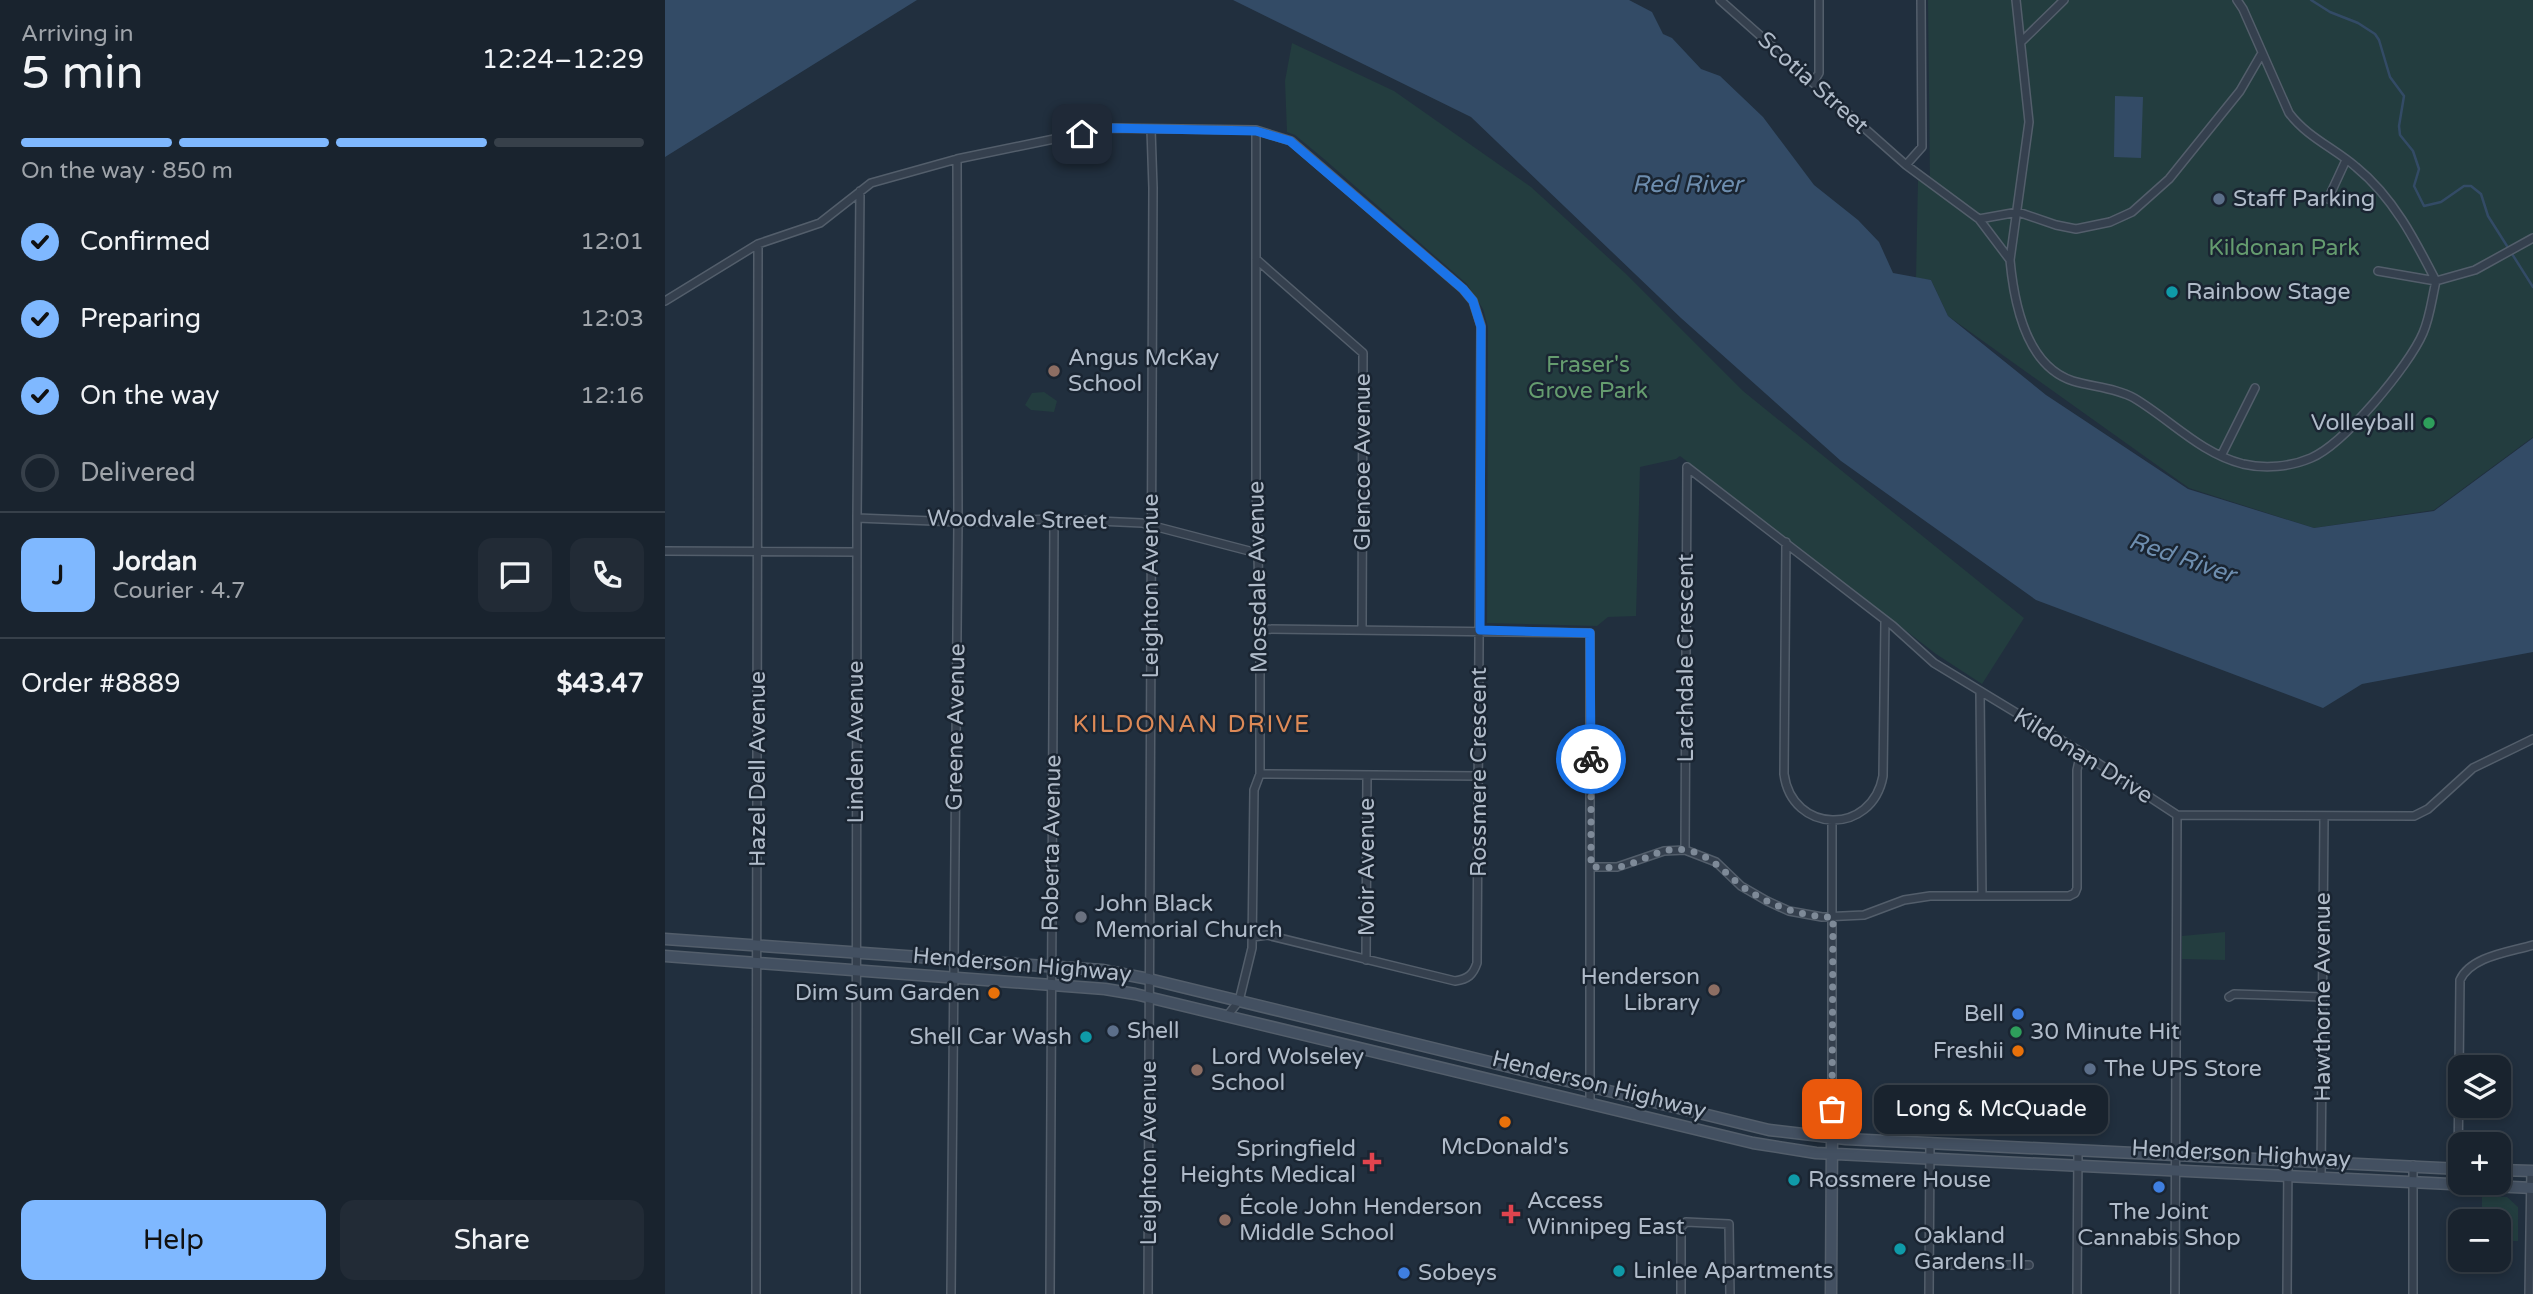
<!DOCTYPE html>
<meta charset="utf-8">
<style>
body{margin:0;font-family:"Varela Round",sans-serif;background:#222b36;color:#f1f3f6;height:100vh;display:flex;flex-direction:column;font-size:26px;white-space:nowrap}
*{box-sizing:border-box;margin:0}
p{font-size:23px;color:#9fa4aa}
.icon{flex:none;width:38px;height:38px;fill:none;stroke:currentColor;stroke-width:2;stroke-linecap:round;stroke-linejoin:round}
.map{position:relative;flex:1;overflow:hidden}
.drawer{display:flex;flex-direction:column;background:#19232e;width:665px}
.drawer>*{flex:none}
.buttons{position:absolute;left:1783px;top:1055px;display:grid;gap:14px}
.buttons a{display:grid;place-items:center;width:63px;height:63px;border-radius:14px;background:#19232e;box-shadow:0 4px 10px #0003,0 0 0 2px #37404a;font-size:35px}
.pin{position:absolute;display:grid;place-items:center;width:60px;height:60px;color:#fff;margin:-30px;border-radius:14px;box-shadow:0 4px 10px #0006}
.courier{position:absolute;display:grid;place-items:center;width:70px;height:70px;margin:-35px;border:5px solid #1a73e8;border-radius:50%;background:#fff;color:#222;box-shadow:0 2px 9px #0007}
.bubble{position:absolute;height:49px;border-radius:14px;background:#19232e;box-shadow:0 4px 10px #0003,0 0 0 2px #37404a;font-size:23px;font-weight:600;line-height:49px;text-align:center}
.overview em{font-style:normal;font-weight:600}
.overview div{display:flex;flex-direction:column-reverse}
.overview{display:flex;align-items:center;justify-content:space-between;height:119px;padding:0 21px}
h1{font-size:46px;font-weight:600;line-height:52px}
.bar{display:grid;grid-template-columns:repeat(4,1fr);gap:10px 7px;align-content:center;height:84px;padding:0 21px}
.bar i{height:9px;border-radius:5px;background:#37404a}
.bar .current{background:#7fb8ff}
.bar p{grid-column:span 4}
.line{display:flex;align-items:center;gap:18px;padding:0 21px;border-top:2px solid #37404a}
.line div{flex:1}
.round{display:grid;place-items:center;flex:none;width:74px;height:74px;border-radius:14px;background:#222b36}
ol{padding:0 21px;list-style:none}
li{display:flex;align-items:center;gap:21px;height:77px}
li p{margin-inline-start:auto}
li .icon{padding:7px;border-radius:50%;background:#7fb8ff;color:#111;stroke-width:4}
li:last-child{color:#9fa4aa}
li i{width:38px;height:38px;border:4px solid #37404a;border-radius:50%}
.button{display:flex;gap:14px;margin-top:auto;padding:14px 21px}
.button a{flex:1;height:80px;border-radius:14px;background:#7fb8ff;color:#111;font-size:28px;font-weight:600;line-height:80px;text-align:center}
.button a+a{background:#222b36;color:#f1f3f6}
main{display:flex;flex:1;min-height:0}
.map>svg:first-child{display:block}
.green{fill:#233d3f}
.water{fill:#334b66}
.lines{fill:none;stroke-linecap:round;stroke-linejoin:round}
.stream{stroke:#334b66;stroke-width:2.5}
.street-casing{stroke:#535e6b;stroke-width:10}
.secondary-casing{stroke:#535e6b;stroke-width:13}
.street{stroke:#35404e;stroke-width:7}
.secondary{stroke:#435061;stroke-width:10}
.done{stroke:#7e8a98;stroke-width:7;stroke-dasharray:0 12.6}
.route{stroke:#1a73e8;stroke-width:9}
.service-dot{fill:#5c6f8a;stroke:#1a2532;stroke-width:2.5}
.culture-dot{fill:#0f9aa8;stroke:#1a2532;stroke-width:2.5}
.education-dot{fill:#8d6e63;stroke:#1a2532;stroke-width:2.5}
.leisure-dot{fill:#2e9e5b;stroke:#1a2532;stroke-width:2.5}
.worship-dot{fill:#6b7280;stroke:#1a2532;stroke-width:2.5}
.food-dot{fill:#e8710a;stroke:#1a2532;stroke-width:2.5}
.shop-dot{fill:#3f7fe0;stroke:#1a2532;stroke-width:2.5}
.health-dot{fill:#e0444e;stroke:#1a2532;stroke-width:2.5}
.labels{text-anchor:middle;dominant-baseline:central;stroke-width:5;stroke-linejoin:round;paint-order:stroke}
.street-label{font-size:23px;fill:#b0bbc9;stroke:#1a2532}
.poi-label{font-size:23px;fill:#b0bbc9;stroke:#1a2532;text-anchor:start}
.park-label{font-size:23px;fill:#659c6f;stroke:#1a2532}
.water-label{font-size:24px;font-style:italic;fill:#6e8eaf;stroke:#1a2532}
.neighbourhood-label{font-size:24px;letter-spacing:2px;fill:#dd8a57;stroke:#1a2532}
</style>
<main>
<section class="drawer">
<div class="overview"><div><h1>5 min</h1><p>Arriving in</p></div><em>12:24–12:29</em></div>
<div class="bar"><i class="current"></i><i class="current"></i><i class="current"></i><i></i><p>On the way · 850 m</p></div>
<ol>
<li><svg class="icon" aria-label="check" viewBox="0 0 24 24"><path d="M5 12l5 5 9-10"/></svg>Confirmed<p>12:01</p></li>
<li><svg class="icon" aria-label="check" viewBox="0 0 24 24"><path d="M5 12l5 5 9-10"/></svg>Preparing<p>12:03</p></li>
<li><svg class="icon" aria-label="check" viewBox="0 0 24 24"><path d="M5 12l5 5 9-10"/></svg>On the way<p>12:16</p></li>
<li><i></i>Delivered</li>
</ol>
<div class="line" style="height:126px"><b class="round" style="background:#7fb8ff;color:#111">J</b><div><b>Jordan</b><p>Courier · 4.7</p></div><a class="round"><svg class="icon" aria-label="chat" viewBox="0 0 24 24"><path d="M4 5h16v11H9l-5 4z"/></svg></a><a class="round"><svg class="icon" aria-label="phone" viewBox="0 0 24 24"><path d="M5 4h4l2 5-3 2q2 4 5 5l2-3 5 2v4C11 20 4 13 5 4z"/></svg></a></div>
<div class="line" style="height:91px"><div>Order #8889</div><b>$43.47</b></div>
<div class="button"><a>Help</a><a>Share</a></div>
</section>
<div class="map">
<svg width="1868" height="1294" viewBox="0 0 1868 1294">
<rect width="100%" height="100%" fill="#212f3e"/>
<!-- green -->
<path class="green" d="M1263 0H1868V437L1769 510 1649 528 1524 488 1283 316 1266 280 1251 278 1253 180 1265 186Z
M627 43 729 91 866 187 960 273 1078 391 1359 618 1317 684 1271 654 1015 456 1011 459 975 467 971 616 943 617 932 626 822 623 823 327 818 309 802 284 659 159 630 135 622 132 620 81Z
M379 392 392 401 389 412 366 410 360 405 367 393Z
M1560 932V960L1517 959V936Z
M1817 1196 1842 1197 1853 1207V1241H1834V1222L1817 1221Z"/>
<!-- water -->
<path class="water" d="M0 0H252L0 157Z
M568 0H964L987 12 998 34 1007 38 1036 69 1055 76 1098 117 1149 185 1193 220 1214 242 1228 273 1266 280 1283 316 1381 395 1523 489 1649 528 1769 511 1868 438V652L1697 684 1658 708 1371 600 1176 461 1016 318 806 117Z
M1450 96 1478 97 1476 158 1449 157Z"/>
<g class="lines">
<!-- stream -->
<path class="stream" d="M1646 0 1665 12 1693 23 1710 34 1714 40 1725 77 1739 96 1734 126 1735 135 1748 151 1754 169 1749 186 1759 206 1776 202 1799 186H1806L1816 194 1823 216 1868 287"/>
<!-- street casing -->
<g class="street-casing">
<path id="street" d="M1055 0 1241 165 1314 219 1345 260
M1351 0 1364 122 1345 260C1349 303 1361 366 1408 381 1428 387 1451 388 1469 398 1506 420 1535 453 1578 464 1600 469 1625 467 1646 458 1679 444 1744 366 1758 333 1765 317 1767 298 1771 281
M1572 0 1578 9 1624 113C1642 137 1669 148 1691 167 1728 197 1750 240 1771 281
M1357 41 1399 0
M1148 83 1154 73V0
M1241 165 1257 147 1256 0
M1663 199 1681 160
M1314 219 1353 212 1391 225 1411 229 1445 222 1467 212 1504 179 1575 91 1597 53
M591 259 698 353 697 630
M1713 271 1771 281 1810 270 1868 238
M0 301 93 244 155 223 206 183 292 159 442 128 591 130 626 141 798 289 808 301 816 326 812 963C808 975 803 979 790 981L602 935 588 937
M1556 456 1590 388
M1022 467 1228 626 1269 663 1416 752 1512 815 1749 816 1763 809 1808 768 1868 739
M192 518 293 522 389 519 477 523 592 553
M1121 542 1119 774C1127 834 1207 836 1218 776L1220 620
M0 551 192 552
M595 629 925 633V1102
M1315 691 1317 896
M595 774 813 776
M1020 850 1022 467
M926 867H952L999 851 1020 850 1051 862 1076 886 1102 901 1124 911 1157 917 1199 915 1239 900 1265 896H1404L1410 893 1412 888V770L1416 752
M701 960 702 775
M1564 997 1569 994 1658 997
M562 1016 574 1001 587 948 589 790 595 774V629L591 484V130
M1167 1138V821
M1793 1168 1795 980C1806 956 1845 952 1868 945
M1656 1177 1659 816
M1265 1265H1364
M91 1294 93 244
M191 1294 192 518 195 191
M286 1294 293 522 292 159
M385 1294 389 519
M483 1294 488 188 486 129
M1016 1294V1227L1021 1222 1064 1224 1065 1294
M1264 1294 1265 1142
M1412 1294 1413 1150
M1510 1294 1512 815
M1622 1294 1623 1159
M1748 1294V1165
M1864 1294 1866 1170"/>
</g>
<!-- secondary casing -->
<g class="secondary-casing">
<path id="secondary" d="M0 939 437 970 484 979 1104 1130 1181 1139 1796 1169
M0 956 440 989 470 994 1088 1143 1151 1153 1868 1188
M1834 1170 1868 1171
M1166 1294 1167 1138"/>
</g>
<!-- street -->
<use href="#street" class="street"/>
<!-- secondary -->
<use href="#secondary" class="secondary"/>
</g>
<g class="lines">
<!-- done -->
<path class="done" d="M926 759V867C934 867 944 868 953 867 976 864 994 846 1020 850 1046 854 1058 872 1078 887 1104 905 1136 917 1168 917L1167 1109"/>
<!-- route -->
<path class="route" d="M417 134 442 128 591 131 625 141 798 289 808 301 816 327 815 630 925 633 926 759"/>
</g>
<!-- markers -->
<g class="service-dot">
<circle cx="1554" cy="199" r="7"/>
<circle cx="448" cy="1031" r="7"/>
<circle cx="1425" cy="1069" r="7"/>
</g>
<g class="culture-dot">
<circle cx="1507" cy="292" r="7"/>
<circle cx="421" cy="1037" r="7"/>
<circle cx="1129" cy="1180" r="7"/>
<circle cx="1235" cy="1249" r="7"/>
<circle cx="954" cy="1271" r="7"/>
</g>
<g class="education-dot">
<circle cx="389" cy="371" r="7"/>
<circle cx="1049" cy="990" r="7"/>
<circle cx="532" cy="1070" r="7"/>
<circle cx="560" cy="1220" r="7"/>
</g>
<g class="leisure-dot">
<circle cx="1764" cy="423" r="7"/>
<circle cx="1351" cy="1032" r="7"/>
</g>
<circle class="worship-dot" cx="416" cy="917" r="7"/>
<g class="food-dot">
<circle cx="329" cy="993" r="7"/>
<circle cx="1353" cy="1051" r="7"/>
<circle cx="840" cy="1122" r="7"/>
</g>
<g class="shop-dot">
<circle cx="1353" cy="1014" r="7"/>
<circle cx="1494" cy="1187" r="7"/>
<circle cx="739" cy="1273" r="7"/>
</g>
<g class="health-dot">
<path d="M703.5 1151.5h7v7h7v7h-7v7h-7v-7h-7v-7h7z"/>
<path d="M842.5 1203.5h7v7h7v7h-7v7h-7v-7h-7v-7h7z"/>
</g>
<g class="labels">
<!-- street labels -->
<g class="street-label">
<text transform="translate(1148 83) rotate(42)">Scotia Street</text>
<text transform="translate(698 462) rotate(-90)">Glencoe Avenue</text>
<text transform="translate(352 520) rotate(1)">Woodvale Street</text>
<text transform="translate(593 577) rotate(-91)">Mossdale Avenue</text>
<text transform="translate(486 586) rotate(-90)">Leighton Avenue</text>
<text transform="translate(1021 658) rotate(-90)">Larchdale Crescent</text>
<text transform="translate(291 727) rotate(-89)">Greene Avenue</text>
<text transform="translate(191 742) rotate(-90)">Linden Avenue</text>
<text transform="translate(1418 756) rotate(32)">Kildonan Drive</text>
<text transform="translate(93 769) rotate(-90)">Hazel Dell Avenue</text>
<text transform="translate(814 772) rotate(-90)">Rossmere Crescent</text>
<text transform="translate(387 843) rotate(-89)">Roberta Avenue</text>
<text transform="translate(702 867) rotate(-90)">Moir Avenue</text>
<text transform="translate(357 965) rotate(5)">Henderson Highway</text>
<text transform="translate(1658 997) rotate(-90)">Hawthorne Avenue</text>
<text transform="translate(934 1085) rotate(14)">Henderson Highway</text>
<text transform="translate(484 1153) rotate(-90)">Leighton Avenue</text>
<text transform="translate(1576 1154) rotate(3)">Henderson Highway</text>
</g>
<!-- poi labels -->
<g class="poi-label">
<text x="1568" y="199">Staff Parking</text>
<text x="1521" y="292">Rainbow Stage</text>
<text x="403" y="358">Angus McKay<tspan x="403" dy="26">School</tspan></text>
<text x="1750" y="423" text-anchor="end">Volleyball</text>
<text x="430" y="904">John Black<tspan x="430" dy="26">Memorial Church</tspan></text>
<text x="1035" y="977" text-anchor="end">Henderson<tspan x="1035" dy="26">Library</tspan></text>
<text x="315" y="993" text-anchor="end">Dim Sum Garden</text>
<text x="1339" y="1014" text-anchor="end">Bell</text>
<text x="462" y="1031">Shell</text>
<text x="1365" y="1032">30 Minute Hit</text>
<text x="407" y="1037" text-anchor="end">Shell Car Wash</text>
<text x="1339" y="1051" text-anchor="end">Freshii</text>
<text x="546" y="1057">Lord Wolseley<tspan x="546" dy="26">School</tspan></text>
<text x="1439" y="1069">The UPS Store</text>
<text x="840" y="1147" text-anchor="middle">McDonald's</text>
<text x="691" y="1149" text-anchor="end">Springfield<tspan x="691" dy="26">Heights Medical</tspan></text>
<text x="1143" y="1180">Rossmere House</text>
<text x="862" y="1201">Access<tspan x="862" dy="26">Winnipeg East</tspan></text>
<text x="574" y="1207">École John Henderson<tspan x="574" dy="26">Middle School</tspan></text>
<text x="1494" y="1212" text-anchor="middle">The Joint<tspan x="1494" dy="26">Cannabis Shop</tspan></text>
<text x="1249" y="1236">Oakland<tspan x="1249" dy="26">Gardens II</tspan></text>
<text x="968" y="1271">Linlee Apartments</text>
<text x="753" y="1273">Sobeys</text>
</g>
<!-- park labels -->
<g class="park-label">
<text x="1619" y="248">Kildonan Park</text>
<text x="923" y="365">Fraser's<tspan x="923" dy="26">Grove Park</tspan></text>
</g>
<!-- water labels -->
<g class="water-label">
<text x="1022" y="184">Red River</text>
<text transform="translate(1517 558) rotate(19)">Red River</text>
</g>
<!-- neighbourhood labels -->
<g class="neighbourhood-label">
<text x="527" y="724">KILDONAN DRIVE</text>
</g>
</g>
</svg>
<div class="buttons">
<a><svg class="icon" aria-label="layers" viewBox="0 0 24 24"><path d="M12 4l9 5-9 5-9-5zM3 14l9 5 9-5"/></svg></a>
<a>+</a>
<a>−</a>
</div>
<div class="pin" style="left:1167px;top:1109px;background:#ea580c"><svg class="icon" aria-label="bag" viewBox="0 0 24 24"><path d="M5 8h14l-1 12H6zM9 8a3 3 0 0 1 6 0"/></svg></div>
<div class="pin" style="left:417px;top:134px;background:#1f2937"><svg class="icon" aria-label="home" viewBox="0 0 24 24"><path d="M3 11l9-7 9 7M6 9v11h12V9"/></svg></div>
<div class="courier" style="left:926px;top:759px"><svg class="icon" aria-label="bike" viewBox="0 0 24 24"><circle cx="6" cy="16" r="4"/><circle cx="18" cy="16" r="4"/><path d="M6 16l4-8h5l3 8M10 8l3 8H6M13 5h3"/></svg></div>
<div class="bubble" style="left:1209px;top:1085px;width:234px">Long &amp; McQuade</div>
</div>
</main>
